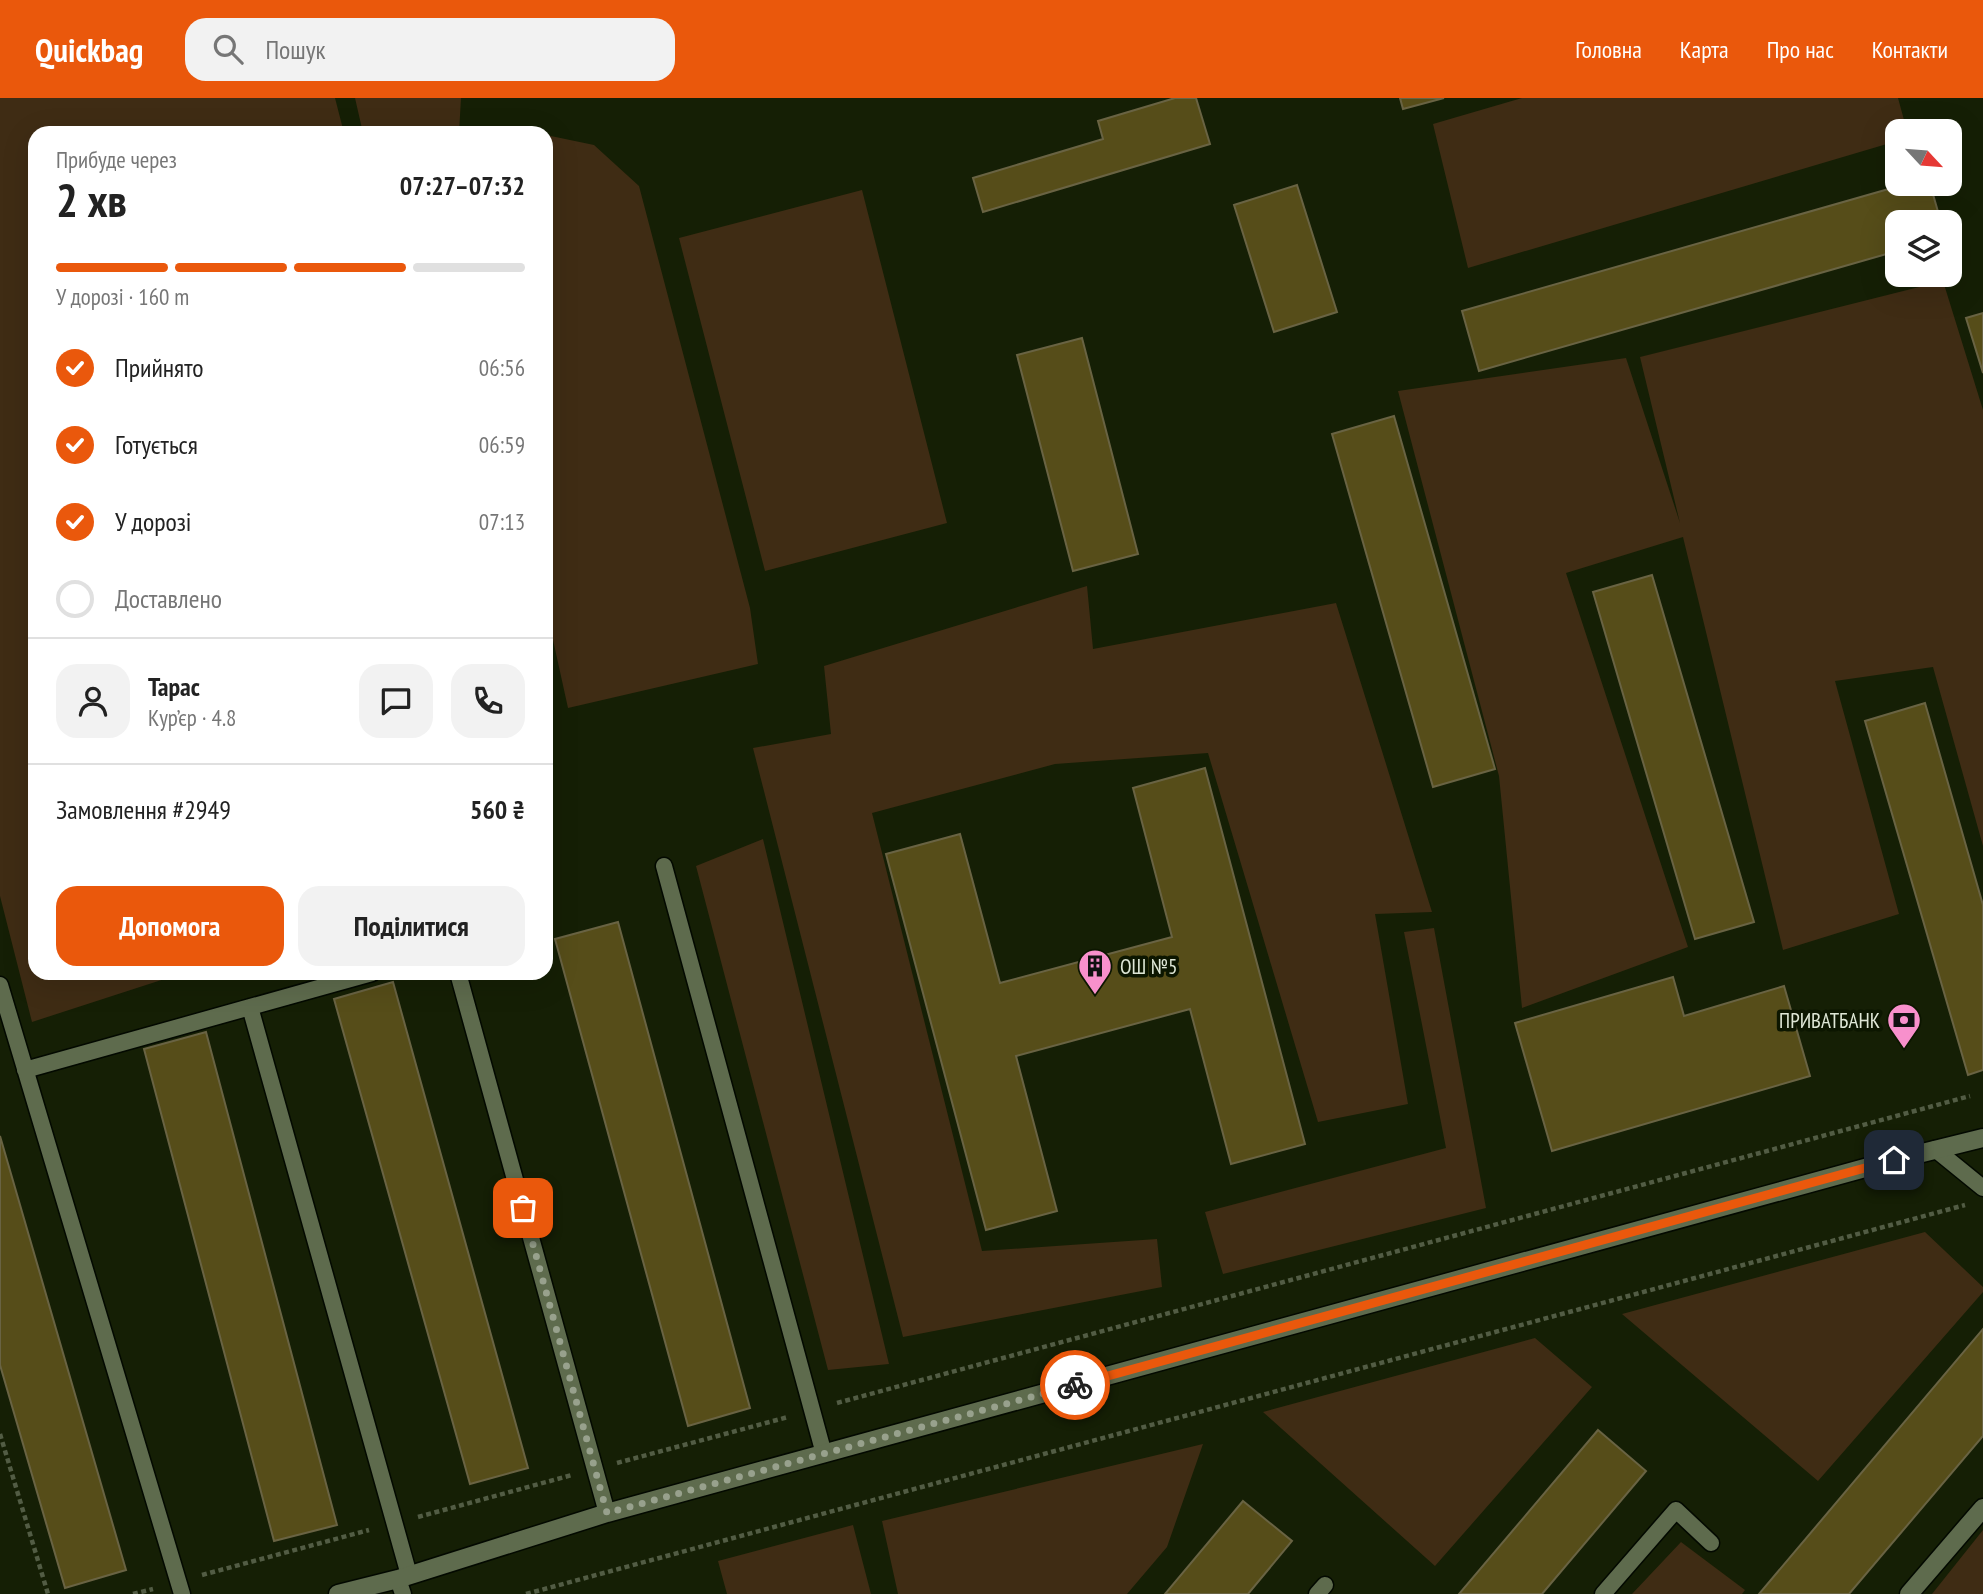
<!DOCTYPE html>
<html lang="uk">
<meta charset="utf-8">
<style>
body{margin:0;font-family:"PT Sans Narrow",sans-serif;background:#f2f2f2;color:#222;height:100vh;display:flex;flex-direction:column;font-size:26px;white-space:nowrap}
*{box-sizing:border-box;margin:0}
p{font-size:23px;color:#767676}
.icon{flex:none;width:38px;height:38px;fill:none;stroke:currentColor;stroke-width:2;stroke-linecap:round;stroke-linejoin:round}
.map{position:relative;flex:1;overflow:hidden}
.drawer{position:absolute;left:28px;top:28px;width:525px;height:854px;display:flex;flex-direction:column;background:#fff;border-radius:21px;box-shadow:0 7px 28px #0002}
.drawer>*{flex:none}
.needle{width:46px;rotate:116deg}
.fabs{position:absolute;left:1885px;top:21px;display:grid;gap:14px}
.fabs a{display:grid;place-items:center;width:77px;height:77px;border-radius:14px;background:#fff;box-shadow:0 7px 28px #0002;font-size:35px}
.pin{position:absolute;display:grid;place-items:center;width:60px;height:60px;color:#fff;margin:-30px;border-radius:14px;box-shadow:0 4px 10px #0006}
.courier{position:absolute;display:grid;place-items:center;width:70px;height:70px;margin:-35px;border:5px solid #ea580c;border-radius:50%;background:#fff;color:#222;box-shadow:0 2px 9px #0007}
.headline em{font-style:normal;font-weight:700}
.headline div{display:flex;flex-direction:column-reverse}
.headline{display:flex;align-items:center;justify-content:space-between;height:119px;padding:0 28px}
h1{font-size:46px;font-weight:700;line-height:52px}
.bar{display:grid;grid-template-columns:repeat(4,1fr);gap:10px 7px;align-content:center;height:84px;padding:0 28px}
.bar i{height:9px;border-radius:5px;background:#e0e0e0}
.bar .selected{background:#ea580c}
.bar p{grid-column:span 4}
.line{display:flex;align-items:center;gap:18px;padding:0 28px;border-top:2px solid #e0e0e0}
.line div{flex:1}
.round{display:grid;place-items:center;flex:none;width:74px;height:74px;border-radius:21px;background:#f2f2f2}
ol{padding:0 28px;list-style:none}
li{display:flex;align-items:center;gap:21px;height:77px}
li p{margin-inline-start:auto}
li .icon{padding:7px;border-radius:50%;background:#ea580c;color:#fff;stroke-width:4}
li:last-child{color:#767676}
li i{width:38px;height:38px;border:4px solid #e0e0e0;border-radius:50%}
.cta{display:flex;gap:14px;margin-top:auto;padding:14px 28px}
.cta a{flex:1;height:80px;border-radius:21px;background:#ea580c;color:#fff;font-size:28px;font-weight:700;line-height:80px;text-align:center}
.cta a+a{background:#f2f2f2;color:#222}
header{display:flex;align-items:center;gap:42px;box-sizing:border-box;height:98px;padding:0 35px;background:#ea580c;color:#fff}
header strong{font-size:33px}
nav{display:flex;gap:38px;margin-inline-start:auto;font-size:24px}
.search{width:490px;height:63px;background:#f2f2f2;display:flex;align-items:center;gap:18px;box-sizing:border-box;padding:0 24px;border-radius:21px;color:#767676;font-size:26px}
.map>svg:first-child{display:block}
.green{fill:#3f2c14}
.building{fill:#564d19;stroke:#696343;stroke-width:2}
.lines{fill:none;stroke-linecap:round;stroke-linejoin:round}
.lane-casing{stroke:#030900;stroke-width:19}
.street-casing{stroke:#030900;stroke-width:21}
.path{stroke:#525c44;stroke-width:4.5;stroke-dasharray:5 3.5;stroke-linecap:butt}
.lane{stroke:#5e6b4d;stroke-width:16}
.street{stroke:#5e6b4d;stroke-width:18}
.done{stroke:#98a18d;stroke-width:7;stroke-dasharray:0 12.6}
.route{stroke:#ea580c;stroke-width:9}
.labels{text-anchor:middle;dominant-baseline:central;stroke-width:7;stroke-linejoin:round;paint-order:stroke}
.poi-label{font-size:21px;fill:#dfe7d6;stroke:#0c1600;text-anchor:start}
</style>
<header>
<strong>Quickbag</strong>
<div class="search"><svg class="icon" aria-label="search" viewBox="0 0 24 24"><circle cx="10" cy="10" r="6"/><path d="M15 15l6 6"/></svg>Пошук</div>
<nav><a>Головна</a><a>Карта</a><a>Про нас</a><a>Контакти</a></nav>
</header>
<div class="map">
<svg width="1983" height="1496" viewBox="0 0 1983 1496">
<rect width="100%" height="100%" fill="#151f05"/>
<!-- green -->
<path class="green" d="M0 0H335L344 35H35V875H183L32 924 0 798Z
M355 0H461L459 35H363Z
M1522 0H1898L1907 33H1897V43L1468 170 1433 26Z
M546 37 594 47 639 88 750 510 758 566 568 610 546 510Z
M862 92 947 425 765 473 679 140Z
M1943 183 1983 312V748L1933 569 1835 583 1899 816 1783 852 1683 439 1566 475 1688 849 1522 910 1499 678 1398 293 1626 260 1680 425 1640 259Z
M1087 488 1093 551 1336 505 1432 814 1375 816 1408 1006 1318 1024 1208 655 1055 666 872 715 982 1153 1157 1141 1162 1189 903 1239 753 650 831 636 824 568Z
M763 741 889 1266 828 1272 696 768Z
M1434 830 1486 1110 1223 1176 1205 1114 1446 1050 1404 834Z
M1925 1134 1983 1189V1194L1818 1383 1622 1216Z
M1535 1240 1592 1289 1435 1468 1263 1314Z
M1203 1346 1167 1449 1127 1496H898L882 1423Z
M853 1427 871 1496H727L718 1463Z
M1983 1432V1496H1932Z
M1681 1444 1745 1492 1742 1496H1632Z"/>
<!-- building -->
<path class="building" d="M1175 0H1196L1210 46 983 114 973 80 1103 41 1098 23Z
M1400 0H1444L1403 11Z
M1906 86H1930L1941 124H1897V153L1479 273 1462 213Z
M1297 87 1337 214 1274 234 1234 107Z
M1983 215V275L1966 220Z
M1082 240 1138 456 1073 473 1017 257Z
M1394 318 1495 671 1433 689 1332 336Z
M1652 477 1754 824 1695 841 1593 494Z
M1925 605 1983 807V972L1968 977 1865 623Z
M1205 670 1305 1046 1231 1066 1190 911 1016 958 1057 1113 986 1132 886 756 960 736 1000 885 1172 839 1133 690Z
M618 824 750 1310 688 1328 555 841Z
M1673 879 1684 918 1784 888 1810 978 1552 1053 1515 925Z
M393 884 528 1370 470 1386 334 901Z
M206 934 337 1427 274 1443 144 951Z
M0 1038 126 1472 65 1490 0 1267Z
M1983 1231V1338L1849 1496H1759Z
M1598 1332 1646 1373 1542 1496H1459Z
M1243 1403 1292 1443 1248 1496H1165Z"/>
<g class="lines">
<!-- lane casing -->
<g class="lane-casing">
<path id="lane" d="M664 768 824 1356
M458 875 607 1415
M0 887 182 1496
M250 909 409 1477
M25 972 372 875
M1935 1051 1983 1090
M398 1481 403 1496
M1317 1496 1325 1487
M1603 1496 1676 1412 1711 1445"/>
</g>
<!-- street casing -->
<g class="street-casing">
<path id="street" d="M338 1496 398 1481 607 1415 1894 1062 1983 1040
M1909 1496 1983 1410"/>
</g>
<!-- path -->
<path class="path" d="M837 1305 1970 998
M0 1336 48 1496
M617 1365 788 1319
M418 1419 572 1377
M202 1477 369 1432
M133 1496 153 1491
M526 1496 1965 1107"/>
<!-- lane -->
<use href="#lane" class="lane"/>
<!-- street -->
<use href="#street" class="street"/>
</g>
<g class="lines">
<!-- done -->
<path class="done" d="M523 1110 607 1415 1075 1287"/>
<!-- route -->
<path class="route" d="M1075 1287 1894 1062"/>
</g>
<!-- icons -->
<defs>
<g id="building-pin" transform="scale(1.75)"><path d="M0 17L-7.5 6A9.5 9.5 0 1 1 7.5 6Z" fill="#f890cc" stroke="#0c1600"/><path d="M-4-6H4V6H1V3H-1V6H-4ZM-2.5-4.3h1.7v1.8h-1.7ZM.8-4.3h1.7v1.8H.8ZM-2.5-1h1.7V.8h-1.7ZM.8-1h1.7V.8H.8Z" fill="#111"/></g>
<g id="bank-pin" transform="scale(1.75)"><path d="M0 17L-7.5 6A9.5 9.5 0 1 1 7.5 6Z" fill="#f890cc" stroke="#0c1600"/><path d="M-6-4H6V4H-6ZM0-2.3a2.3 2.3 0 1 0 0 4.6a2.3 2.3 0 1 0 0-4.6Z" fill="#111"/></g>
</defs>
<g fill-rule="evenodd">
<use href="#building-pin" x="1095" y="868"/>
<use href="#bank-pin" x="1904" y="922"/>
</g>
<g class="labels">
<!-- poi labels -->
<g class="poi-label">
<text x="1120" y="868">ОШ №5</text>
<text x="1880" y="922" text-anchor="end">ПРИВАТБАНК</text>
</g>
</g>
</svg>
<div class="fabs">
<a><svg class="needle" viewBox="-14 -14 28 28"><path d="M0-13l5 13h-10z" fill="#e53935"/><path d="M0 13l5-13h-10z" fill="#767676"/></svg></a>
<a><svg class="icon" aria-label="layers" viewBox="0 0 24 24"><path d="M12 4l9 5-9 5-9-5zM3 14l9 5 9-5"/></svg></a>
</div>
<div class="pin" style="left:523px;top:1110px;background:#ea580c"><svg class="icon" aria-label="bag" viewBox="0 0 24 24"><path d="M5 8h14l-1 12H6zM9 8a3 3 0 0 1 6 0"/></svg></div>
<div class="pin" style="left:1894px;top:1062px;background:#1f2937"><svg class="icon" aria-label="home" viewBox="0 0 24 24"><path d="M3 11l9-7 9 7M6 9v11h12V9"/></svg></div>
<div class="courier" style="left:1075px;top:1287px"><svg class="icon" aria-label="bike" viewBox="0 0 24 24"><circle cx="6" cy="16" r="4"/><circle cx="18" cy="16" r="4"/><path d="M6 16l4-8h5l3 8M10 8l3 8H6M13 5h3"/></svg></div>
<section class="drawer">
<div class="headline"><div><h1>2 хв</h1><p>Прибуде через</p></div><em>07:27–07:32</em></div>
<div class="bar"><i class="selected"></i><i class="selected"></i><i class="selected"></i><i></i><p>У дорозі · 160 m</p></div>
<ol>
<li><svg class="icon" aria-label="check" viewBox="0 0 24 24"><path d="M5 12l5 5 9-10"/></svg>Прийнято<p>06:56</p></li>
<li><svg class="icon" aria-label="check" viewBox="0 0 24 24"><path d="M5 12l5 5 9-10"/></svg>Готується<p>06:59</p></li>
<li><svg class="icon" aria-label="check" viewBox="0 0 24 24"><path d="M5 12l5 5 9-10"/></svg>У дорозі<p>07:13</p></li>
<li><i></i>Доставлено</li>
</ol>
<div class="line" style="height:126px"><a class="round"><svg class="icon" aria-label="person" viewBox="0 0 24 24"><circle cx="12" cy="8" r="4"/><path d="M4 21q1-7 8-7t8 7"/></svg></a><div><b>Тарас</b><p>Кур’єр · 4.8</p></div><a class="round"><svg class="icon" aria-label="chat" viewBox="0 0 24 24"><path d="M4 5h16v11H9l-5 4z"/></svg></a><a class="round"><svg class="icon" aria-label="phone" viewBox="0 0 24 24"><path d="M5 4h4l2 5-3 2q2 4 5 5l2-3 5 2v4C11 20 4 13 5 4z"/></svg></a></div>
<div class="line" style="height:91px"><div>Замовлення #2949</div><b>560 ₴</b></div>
<div class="cta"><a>Допомога</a><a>Поділитися</a></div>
</section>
</div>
